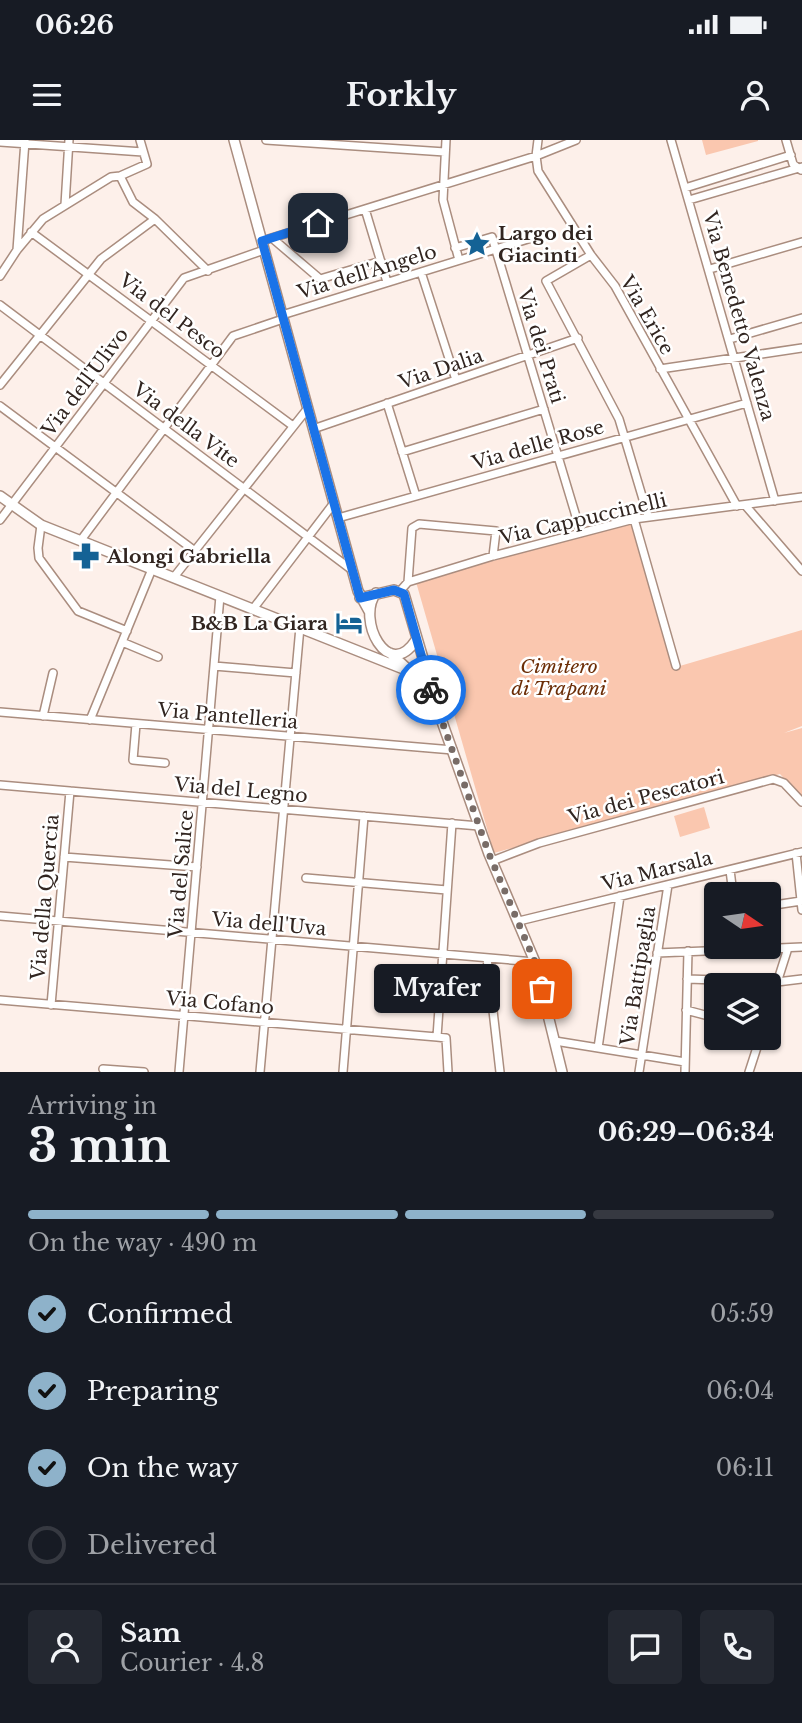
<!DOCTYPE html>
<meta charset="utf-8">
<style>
body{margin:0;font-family:"Libre Baskerville",serif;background:#242831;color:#f1f3f6;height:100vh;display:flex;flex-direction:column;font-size:26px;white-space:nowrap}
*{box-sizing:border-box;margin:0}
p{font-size:23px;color:#9ea1a6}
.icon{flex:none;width:38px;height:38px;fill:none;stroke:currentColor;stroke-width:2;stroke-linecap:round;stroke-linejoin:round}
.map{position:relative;height:932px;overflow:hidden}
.panel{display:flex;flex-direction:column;background:#171b24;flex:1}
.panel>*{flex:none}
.needle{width:46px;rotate:103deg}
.controls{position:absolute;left:704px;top:742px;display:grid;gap:14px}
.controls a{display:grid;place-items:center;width:77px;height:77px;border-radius:7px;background:#171b24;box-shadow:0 2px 5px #0004;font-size:35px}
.pin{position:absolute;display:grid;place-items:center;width:60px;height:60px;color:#fff;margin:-30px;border-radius:14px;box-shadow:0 4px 10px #0006}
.courier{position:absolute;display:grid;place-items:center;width:70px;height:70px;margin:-35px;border:5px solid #1a73e8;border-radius:50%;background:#fff;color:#222;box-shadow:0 2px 9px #0007}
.bubble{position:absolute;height:49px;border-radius:7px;background:#171b24;box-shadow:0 2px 5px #0004;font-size:23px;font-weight:800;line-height:49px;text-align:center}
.summary em{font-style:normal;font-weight:800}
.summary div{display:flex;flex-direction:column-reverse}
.summary{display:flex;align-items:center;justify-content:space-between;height:119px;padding:0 28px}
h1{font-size:46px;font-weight:800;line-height:52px}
.bar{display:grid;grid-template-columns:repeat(4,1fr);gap:10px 7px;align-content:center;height:84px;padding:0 28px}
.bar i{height:9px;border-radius:5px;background:#363941}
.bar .selected{background:#8eb2ca}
.bar p{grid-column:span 4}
.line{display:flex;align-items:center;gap:18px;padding:0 28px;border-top:2px solid #363941}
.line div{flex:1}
.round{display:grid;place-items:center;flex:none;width:74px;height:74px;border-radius:7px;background:#242831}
ol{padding:0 28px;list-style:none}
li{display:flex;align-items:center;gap:21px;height:77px}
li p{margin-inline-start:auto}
li .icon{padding:7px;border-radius:50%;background:#8eb2ca;color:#111;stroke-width:4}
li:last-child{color:#9ea1a6}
li i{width:38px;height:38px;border:4px solid #363941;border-radius:50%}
.status{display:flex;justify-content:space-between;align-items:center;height:49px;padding:0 35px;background:#171b24;direction:ltr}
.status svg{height:19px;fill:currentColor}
header{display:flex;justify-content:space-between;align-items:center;height:91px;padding:0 28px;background:#171b24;font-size:32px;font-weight:800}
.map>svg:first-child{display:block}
.green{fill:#fac7af}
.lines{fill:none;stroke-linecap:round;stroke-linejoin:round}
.minor-casing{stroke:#aa8d7f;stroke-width:10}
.tertiary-casing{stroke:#aa8d7f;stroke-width:12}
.minor{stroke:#fff;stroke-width:7}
.tertiary{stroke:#fff;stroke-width:9}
.done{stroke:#786c67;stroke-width:7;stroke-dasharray:0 12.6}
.route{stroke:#1a73e8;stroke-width:9}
.labels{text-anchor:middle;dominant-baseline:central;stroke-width:5;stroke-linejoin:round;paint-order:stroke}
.poi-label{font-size:19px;font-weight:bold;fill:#312520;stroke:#fff;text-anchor:start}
.street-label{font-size:19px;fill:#312520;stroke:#fff}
.park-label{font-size:19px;font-style:italic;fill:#6c2e07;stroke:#fff}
</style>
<div class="status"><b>06:26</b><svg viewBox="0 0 49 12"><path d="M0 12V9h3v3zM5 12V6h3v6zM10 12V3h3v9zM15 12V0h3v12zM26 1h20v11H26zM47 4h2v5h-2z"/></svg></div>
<header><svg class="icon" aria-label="menu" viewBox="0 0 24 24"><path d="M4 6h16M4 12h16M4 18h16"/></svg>Forkly<svg class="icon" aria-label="person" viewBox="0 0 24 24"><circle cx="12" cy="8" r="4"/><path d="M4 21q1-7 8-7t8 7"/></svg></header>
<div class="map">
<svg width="802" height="932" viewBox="0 0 802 932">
<rect width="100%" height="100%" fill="#fdf0ea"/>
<!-- green -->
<path class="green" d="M702 0H758V1L706 15Z
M633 382 673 528 802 490V586L784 593 802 588V658L780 634 494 713 416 442Z
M704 667 710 688 680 697 674 676Z"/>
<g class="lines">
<!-- minor casing -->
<g class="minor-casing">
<path id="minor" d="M140 0 147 24 120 36 133 62 155 79 208 131
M266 0 445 12
M446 0 443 60 459 120
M538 0 536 16 538 31 591 115 615 146 737 366
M671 0 775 361
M786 0 793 24 801 30
M0 2 143 12
M685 48 791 15
M689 60 802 27
M65 65 69 0
M365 69 387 142
M31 92 293 286
M272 98 320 139 381 121
M262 101 536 16 576 0
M455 108 492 97 581 393
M17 110 25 1
M591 115 546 141 619 279 648 376
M710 129 802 102
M421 132 456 240
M0 136 17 110 43 79 111 37 120 36
M0 165 352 430
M282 175 541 95
M730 199 802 178
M660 229 802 208
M0 245 101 119 155 79
M387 263 416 356
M0 266 195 411
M313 289 578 198
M402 312 544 269
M745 365 802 431
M338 378 747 263
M634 379 676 526
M0 380 184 138 264 110
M41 385 38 408 39 418 78 471 127 491
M81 400 233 196 283 179
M174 437 308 268
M408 442 493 416 634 379 802 357
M400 451 408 442 412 388 419 384 496 391 493 416
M253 469 334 363
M122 502 158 517
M214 526 296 533
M0 572 453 610
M43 576 53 533
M90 580 152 429
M136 584 133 620 165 623
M0 645 479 686
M796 713 802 770
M64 717 197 727
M492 721 539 703 773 639 784 643 802 662
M730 730 733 754
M306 738 447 750
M768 766 801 761
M0 776 535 822
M519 781 802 712
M657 813 802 807
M487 818 500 932
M687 839 777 842 802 839
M0 860 437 897
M51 865 70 651
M686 870 716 878
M768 871 788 808
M555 901 685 922
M598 908 620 756
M103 929 144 932
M179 932 220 456
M260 932 300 487
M343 932 364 676
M448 932 446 898 437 897 452 683
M639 932 668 745
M685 932 688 811
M749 932 760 898"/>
</g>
<!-- tertiary casing -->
<g class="tertiary-casing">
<path id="tertiary" d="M234 0 358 451 369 471
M0 356 41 385 411 532
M376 453C356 479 388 543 416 500
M360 458 394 450 404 454 440 576 489 714 535 822 562 932
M390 513 411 532 430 559"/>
</g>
<!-- minor -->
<use href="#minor" class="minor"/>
<!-- tertiary -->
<use href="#tertiary" class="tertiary"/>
</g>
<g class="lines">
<!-- done -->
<path class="done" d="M431 550 489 714 535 822 542 849"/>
<!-- route -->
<path class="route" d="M318 83 262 101 360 458 394 450 404 454 431 550"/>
</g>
<!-- icons -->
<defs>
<g id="sight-bare" transform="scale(2.1)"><path d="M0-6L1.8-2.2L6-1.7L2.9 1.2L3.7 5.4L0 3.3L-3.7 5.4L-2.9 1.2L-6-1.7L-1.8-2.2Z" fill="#146295" stroke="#fff" stroke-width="2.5" paint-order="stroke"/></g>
<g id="pharmacy-bare" transform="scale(2.1)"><path d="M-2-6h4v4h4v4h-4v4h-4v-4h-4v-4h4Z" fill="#146295" stroke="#fff" stroke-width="2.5" paint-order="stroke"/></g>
<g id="hotel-bare" transform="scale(2.1)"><path d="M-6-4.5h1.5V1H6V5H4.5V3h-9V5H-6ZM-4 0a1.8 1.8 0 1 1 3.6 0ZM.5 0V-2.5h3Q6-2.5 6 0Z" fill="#146295" stroke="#fff" stroke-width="2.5" paint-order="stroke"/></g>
</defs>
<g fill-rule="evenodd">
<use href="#sight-bare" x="477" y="104"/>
<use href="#pharmacy-bare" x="86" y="416"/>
<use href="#hotel-bare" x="349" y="483"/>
</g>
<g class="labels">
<!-- poi labels -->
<g class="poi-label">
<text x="498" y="93">Largo dei<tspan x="498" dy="22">Giacinti</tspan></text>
<text x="107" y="416">Alongi Gabriella</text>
<text x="328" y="483" text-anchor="end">B&amp;B La Giara</text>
</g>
<!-- street labels -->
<g class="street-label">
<text transform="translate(367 132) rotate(-17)">Via dell'Angelo</text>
<text transform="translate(647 175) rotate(60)">Via Erice</text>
<text transform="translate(172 176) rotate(37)">Via del Pesco</text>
<text transform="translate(739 176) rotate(74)">Via Benedetto Valenza</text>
<text transform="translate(541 206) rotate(73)">Via dei Prati</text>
<text transform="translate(441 229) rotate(-19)">Via Dalia</text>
<text transform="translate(85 242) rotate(-53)">Via dell'Ulivo</text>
<text transform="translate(186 285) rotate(37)">Via della Vite</text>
<text transform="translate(538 305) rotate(-16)">Via delle Rose</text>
<text transform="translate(583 379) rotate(-13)">Via Cappuccinelli</text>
<text transform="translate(228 576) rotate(5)">Via Pantelleria</text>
<text transform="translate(241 650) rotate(5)">Via del Legno</text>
<text transform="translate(646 657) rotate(-15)">Via dei Pescatori</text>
<text transform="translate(657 731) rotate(-14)">Via Marsala</text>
<text transform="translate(181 734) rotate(-85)">Via del Salice</text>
<text transform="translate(45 757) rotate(-85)">Via della Quercia</text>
<text transform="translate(269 784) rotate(5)">Via dell'Uva</text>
<text transform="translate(638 836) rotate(-81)">Via Battipaglia</text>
<text transform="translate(220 863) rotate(5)">Via Cofano</text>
</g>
<!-- park labels -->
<g class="park-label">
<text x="559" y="526">Cimitero<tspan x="559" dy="22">di Trapani</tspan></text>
</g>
</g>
</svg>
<div class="controls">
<a><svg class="needle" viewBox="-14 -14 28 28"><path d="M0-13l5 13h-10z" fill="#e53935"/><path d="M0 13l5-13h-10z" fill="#9ea1a6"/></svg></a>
<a><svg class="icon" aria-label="layers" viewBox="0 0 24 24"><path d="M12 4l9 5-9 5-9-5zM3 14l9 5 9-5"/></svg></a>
</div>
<div class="pin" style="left:542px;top:849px;background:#ea580c"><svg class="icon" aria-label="bag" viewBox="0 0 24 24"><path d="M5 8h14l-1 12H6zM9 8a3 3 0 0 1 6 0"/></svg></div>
<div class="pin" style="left:318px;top:83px;background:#1f2937"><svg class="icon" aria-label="home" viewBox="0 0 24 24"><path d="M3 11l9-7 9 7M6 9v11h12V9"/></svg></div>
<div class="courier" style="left:431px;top:550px"><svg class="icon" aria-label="bike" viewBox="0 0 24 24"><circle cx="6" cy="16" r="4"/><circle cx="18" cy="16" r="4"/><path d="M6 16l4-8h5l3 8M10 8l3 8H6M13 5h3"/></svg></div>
<div class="bubble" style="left:374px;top:824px;width:126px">Myafer</div>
</div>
<section class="panel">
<div class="summary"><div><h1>3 min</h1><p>Arriving in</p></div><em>06:29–06:34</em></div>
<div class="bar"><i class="selected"></i><i class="selected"></i><i class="selected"></i><i></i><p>On the way · 490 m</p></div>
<ol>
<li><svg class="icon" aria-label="check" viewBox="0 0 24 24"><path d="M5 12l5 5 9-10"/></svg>Confirmed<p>05:59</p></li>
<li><svg class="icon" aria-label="check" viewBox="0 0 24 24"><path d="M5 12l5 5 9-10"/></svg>Preparing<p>06:04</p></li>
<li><svg class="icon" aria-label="check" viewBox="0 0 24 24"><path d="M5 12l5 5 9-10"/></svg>On the way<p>06:11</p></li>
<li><i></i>Delivered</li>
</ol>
<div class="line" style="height:126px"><a class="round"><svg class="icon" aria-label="person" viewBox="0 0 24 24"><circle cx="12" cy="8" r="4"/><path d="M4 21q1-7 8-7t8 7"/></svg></a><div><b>Sam</b><p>Courier · 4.8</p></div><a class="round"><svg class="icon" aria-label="chat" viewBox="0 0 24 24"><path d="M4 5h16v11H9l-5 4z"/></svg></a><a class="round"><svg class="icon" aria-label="phone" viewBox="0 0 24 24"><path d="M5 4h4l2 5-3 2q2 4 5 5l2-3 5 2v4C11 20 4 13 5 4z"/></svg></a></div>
</section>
